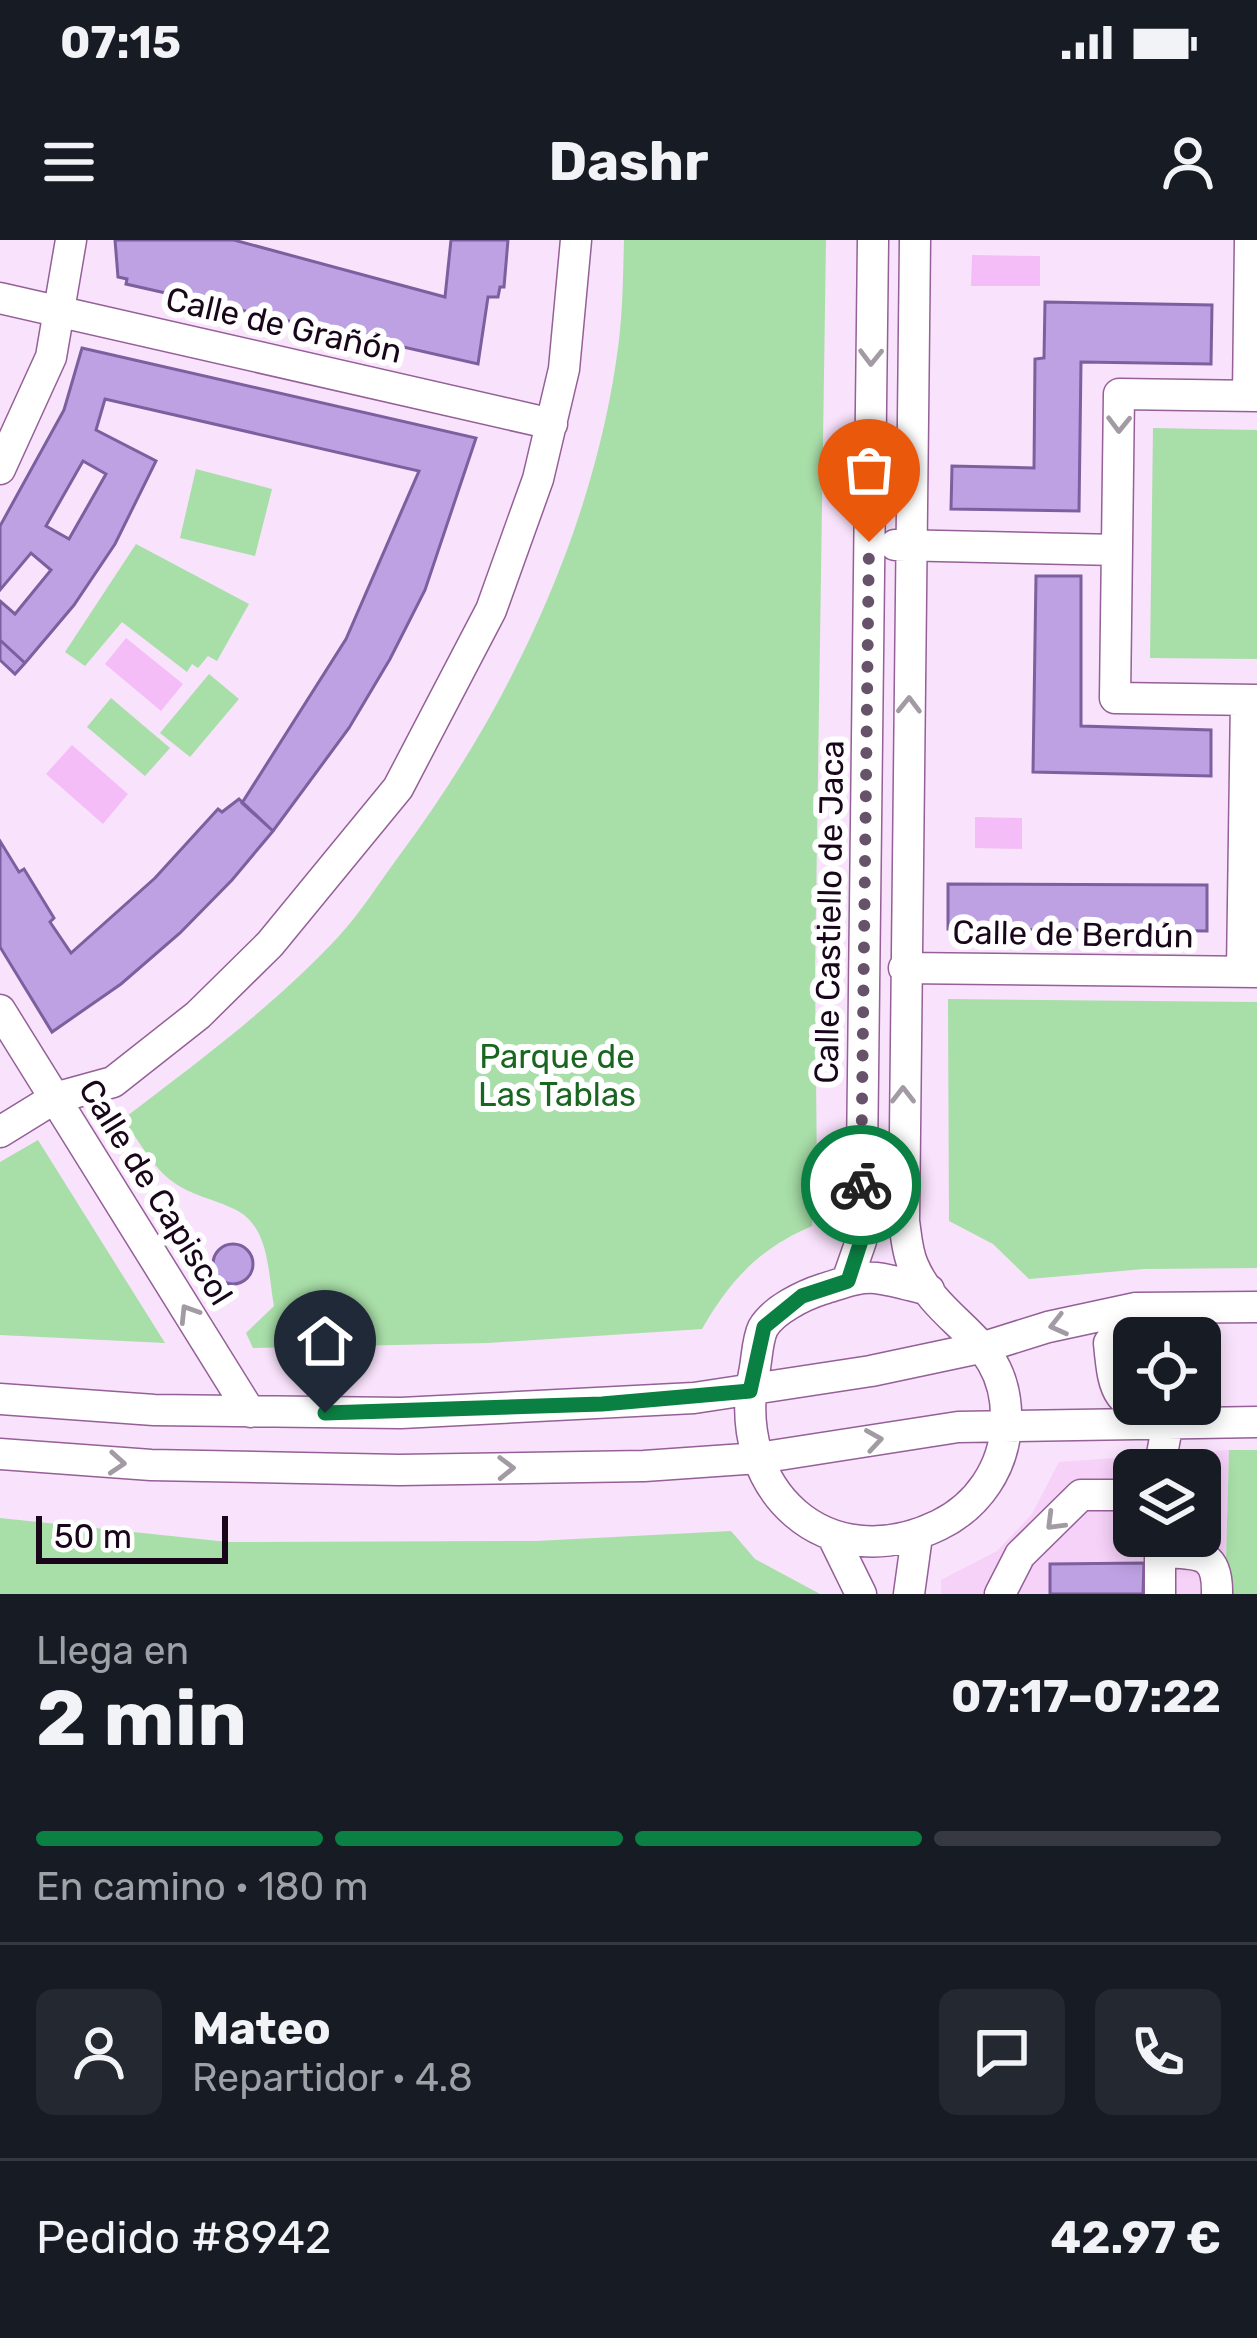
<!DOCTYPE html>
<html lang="es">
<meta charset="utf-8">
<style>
body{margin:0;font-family:Rubik,sans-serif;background:#242831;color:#f1f3f6;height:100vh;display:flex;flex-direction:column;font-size:45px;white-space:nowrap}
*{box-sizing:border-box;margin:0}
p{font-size:39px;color:#9ea1a6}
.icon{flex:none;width:66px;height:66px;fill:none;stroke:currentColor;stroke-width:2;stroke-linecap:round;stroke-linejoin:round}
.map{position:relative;height:1354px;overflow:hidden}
.details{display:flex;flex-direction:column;background:#171b24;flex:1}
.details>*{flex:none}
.fabs{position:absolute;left:1113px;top:1077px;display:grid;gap:24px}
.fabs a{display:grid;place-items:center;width:108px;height:108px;border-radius:18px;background:#171b24;box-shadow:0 6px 18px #0003;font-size:60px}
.scale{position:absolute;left:36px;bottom:30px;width:192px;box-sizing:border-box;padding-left:12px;border:6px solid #19061b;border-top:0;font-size:33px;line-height:42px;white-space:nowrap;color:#19061b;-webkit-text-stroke:9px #fff;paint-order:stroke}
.pin{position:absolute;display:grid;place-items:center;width:102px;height:102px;color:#fff;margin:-123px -51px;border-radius:50% 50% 50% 0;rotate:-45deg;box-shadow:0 0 12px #0007}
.pin .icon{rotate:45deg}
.courier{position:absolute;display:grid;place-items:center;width:120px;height:120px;margin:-60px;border:9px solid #0b8043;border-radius:50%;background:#fff;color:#222;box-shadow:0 3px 15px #0007}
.overview em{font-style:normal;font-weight:700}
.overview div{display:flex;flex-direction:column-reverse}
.overview{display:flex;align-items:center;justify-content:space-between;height:204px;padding:0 36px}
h1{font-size:78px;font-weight:700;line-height:90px}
.bar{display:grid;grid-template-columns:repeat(4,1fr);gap:18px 12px;align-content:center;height:144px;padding:0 36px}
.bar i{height:15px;border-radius:9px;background:#363941}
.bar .selected{background:#0b8043}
.bar p{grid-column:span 4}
.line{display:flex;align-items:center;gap:30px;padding:0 36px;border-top:3px solid #363941}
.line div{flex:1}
.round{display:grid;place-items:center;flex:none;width:126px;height:126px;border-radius:18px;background:#242831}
.status{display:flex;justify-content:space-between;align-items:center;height:84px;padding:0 60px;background:#171b24;direction:ltr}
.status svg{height:33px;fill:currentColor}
header{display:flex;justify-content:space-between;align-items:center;height:156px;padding:0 36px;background:#171b24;font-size:54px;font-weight:700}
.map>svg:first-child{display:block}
.built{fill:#f6d1f8;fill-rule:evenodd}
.green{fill:#a8dea8}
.water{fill:#f4bdf7}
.building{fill:#bea1e2;stroke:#7c5f9f;stroke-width:3;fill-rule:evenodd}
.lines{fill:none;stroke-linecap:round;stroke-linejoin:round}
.minor-casing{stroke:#946097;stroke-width:33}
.minor{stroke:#fff;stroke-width:30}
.oneway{stroke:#a39ba4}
.done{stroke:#675369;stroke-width:12;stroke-dasharray:0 21.6}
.route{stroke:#0b8043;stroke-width:15}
.labels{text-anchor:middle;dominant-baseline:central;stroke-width:12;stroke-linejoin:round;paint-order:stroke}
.street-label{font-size:33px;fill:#19061b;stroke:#fff}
.park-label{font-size:33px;fill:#196620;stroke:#fff}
</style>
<div class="status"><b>07:15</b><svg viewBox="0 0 49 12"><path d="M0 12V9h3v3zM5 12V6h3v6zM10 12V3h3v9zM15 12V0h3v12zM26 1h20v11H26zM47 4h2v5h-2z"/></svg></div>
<header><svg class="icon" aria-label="menu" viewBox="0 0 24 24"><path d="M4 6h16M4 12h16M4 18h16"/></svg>Dashr<svg class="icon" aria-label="person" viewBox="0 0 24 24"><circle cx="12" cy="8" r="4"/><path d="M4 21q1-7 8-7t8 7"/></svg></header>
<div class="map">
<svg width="1257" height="1354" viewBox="0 0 1257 1354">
<rect width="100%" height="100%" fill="#f9e2fb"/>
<!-- built -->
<path class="built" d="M1229 1210 1225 1354H941V1340L997 1311 1032 1274 1059 1222ZM1134 1230H1200V1296H1134Z"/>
<!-- green -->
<path class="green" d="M624 0H826L815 734 817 937 812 986C760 1008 730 1040 702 1089L488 1103 253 1108 246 1093 274 1066C268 1035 270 989 238 971 216 959 190 956 169 939 151 924 137 898 123 879 198 822 274 766 339 696 361 672 379 643 399 616 509 469 597 284 619 100 623 67 623 33 624 0Z
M1153 188 1257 190V419L1150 418Z
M196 229 272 249 255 316 180 298Z
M136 304 249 364 217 421 208 416 198 428 192 424 187 432 122 382 85 426 65 412Z
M209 434 239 459 190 517 160 493Z
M111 458 170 508 145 536 87 487Z
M948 759 1257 762V1028L1144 1029 1029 1039 993 1004 949 981Z
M38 900 165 1103 0 1095V922Z
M1229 1210H1257V1354H1225Z
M0 1278 228 1302 536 1301 731 1291 755 1319 820 1354H0Z"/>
<!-- water -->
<path class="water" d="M972 15 1040 16V46H971Z
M126 398 183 444 161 471 105 424Z
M72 505 128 554 103 584 46 534Z
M975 577 1022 578V609L975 608Z"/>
<!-- building -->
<path class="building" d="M115 0H234L445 57 451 0H508L504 47H500L498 57H488L478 124 126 44 127 39 118 37Z
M1045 62 1212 65 1211 124 1081 122 1079 271 951 269 952 226 1034 228 1035 119 1044 118Z
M82 108 476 198 425 350 390 419 349 488 273 591 242 563 346 399 419 231 105 159 96 190 156 221 115 304 74 365 25 423 0 400V361L15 374 51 330 31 313 0 350V286L64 170ZM83 221 106 234 69 299 46 286Z
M1036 336H1081V486L1211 490V536L1033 532Z
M0 400 25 423 15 434 0 420Z
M239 559 273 591 232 640 180 693 121 744 52 792 0 707V601L19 632 24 629 54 678 50 682 71 713 155 638 218 569 222 572Z
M948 644 1207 645V691L948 689Z
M213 1024a20 20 0 1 1 40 0a20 20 0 1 1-40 0Z
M1144 1323 1143 1354H1050V1324Z"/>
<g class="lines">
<!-- minor casing -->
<g class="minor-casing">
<path id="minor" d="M915 0 904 981C906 994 907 1012 913 1025 940 1089 1010 1097 1006 1184 1004 1228 978 1266 939 1285 826 1340 730 1249 754 1133 757 1120 757 1100 763 1088 773 1070 804 1055 823 1049 840 1044 858 1036 876 1038 893 1040 912 1046 929 1050
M0 58 552 184
M1248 156 1250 0
M1257 156 1119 154 1115 458 1257 460
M0 229 51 117 71 0
M895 305 1117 310
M904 728 1257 732
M1242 731 1246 460
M0 770 250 1172
M0 892 55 858 113 842 198 775 270 704 398 548 491 370 538 239 564 129 576 0
M847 1041 861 1001 873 0
M1136 1068 1109 1103C1114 1158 1117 1162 1168 1182L1159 1230
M0 1159 154 1170 401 1173 694 1158 871 1131 984 1107 1048 1087 1136 1068 1257 1067
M0 1214 151 1225 399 1230 644 1226 759 1218 958 1187 1257 1182
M1160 1296V1354
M834 1299 861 1354
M1161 1312C1197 1314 1218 1310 1217 1354
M909 1354 917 1296
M1000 1354 1020 1315 1081 1255H1134"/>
</g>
<!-- minor -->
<use href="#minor" class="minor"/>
</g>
<!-- one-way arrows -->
<defs><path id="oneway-chevron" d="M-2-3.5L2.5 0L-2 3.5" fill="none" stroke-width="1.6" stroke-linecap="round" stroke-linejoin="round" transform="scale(3)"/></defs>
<g class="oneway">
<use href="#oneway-chevron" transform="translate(871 117) rotate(91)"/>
<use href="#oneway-chevron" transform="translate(1119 184) rotate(91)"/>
<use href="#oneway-chevron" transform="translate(909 465) rotate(-89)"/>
<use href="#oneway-chevron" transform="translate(903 855) rotate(-90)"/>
<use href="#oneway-chevron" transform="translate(188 1073) rotate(-122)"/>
<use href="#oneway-chevron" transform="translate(1058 1085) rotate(166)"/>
<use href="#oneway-chevron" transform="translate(874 1200) rotate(-9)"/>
<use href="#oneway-chevron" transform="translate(117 1223) rotate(4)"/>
<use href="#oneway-chevron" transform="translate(506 1228) rotate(-1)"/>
<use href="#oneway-chevron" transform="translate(1054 1282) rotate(135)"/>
</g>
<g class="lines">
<!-- done -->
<path class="done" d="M861 945 869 302"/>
<!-- route -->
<path class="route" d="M325 1173 602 1164 750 1151 764 1087 802 1056 848 1041 861 1001V945"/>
</g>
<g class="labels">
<!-- street labels -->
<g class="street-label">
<text transform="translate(284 85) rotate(13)">Calle de Grañón</text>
<text transform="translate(829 672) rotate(-89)">Calle Castiello de Jaca</text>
<text transform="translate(1073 694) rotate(1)">Calle de Berdún</text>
<text transform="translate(156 952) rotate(58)">Calle de Capiscol</text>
</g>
<!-- park labels -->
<g class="park-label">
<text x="557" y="816">Parque de<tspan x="557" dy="38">Las Tablas</tspan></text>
</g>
</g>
</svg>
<div class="fabs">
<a><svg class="icon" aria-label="locate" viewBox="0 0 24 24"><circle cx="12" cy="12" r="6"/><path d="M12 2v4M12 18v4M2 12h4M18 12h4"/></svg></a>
<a><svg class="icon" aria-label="layers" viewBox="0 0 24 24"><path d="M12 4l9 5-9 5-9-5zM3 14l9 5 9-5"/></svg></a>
</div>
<div class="scale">50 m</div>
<div class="pin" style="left:869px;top:302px;background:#ea580c"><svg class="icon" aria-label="bag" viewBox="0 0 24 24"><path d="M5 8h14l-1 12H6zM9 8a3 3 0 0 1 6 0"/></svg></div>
<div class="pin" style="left:325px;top:1173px;background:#1f2937"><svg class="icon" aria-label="home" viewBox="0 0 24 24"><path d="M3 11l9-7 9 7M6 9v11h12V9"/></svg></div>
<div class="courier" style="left:861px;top:945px"><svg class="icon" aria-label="bike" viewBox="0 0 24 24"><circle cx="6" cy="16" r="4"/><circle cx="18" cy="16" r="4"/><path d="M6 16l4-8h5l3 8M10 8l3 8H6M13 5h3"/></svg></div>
</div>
<section class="details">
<div class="overview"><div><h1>2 min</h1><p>Llega en</p></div><em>07:17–07:22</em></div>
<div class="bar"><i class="selected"></i><i class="selected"></i><i class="selected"></i><i></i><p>En camino · 180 m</p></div>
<div class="line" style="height:216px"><a class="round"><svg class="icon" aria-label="person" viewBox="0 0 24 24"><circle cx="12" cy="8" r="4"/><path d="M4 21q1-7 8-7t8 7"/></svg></a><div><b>Mateo</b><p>Repartidor · 4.8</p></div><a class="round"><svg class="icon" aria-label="chat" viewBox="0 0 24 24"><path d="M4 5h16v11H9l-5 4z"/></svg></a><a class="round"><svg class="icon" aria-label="phone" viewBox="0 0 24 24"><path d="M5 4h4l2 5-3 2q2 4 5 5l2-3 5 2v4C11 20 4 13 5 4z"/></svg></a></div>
<div class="line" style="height:156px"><div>Pedido #8942</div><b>42.97 €</b></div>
</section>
